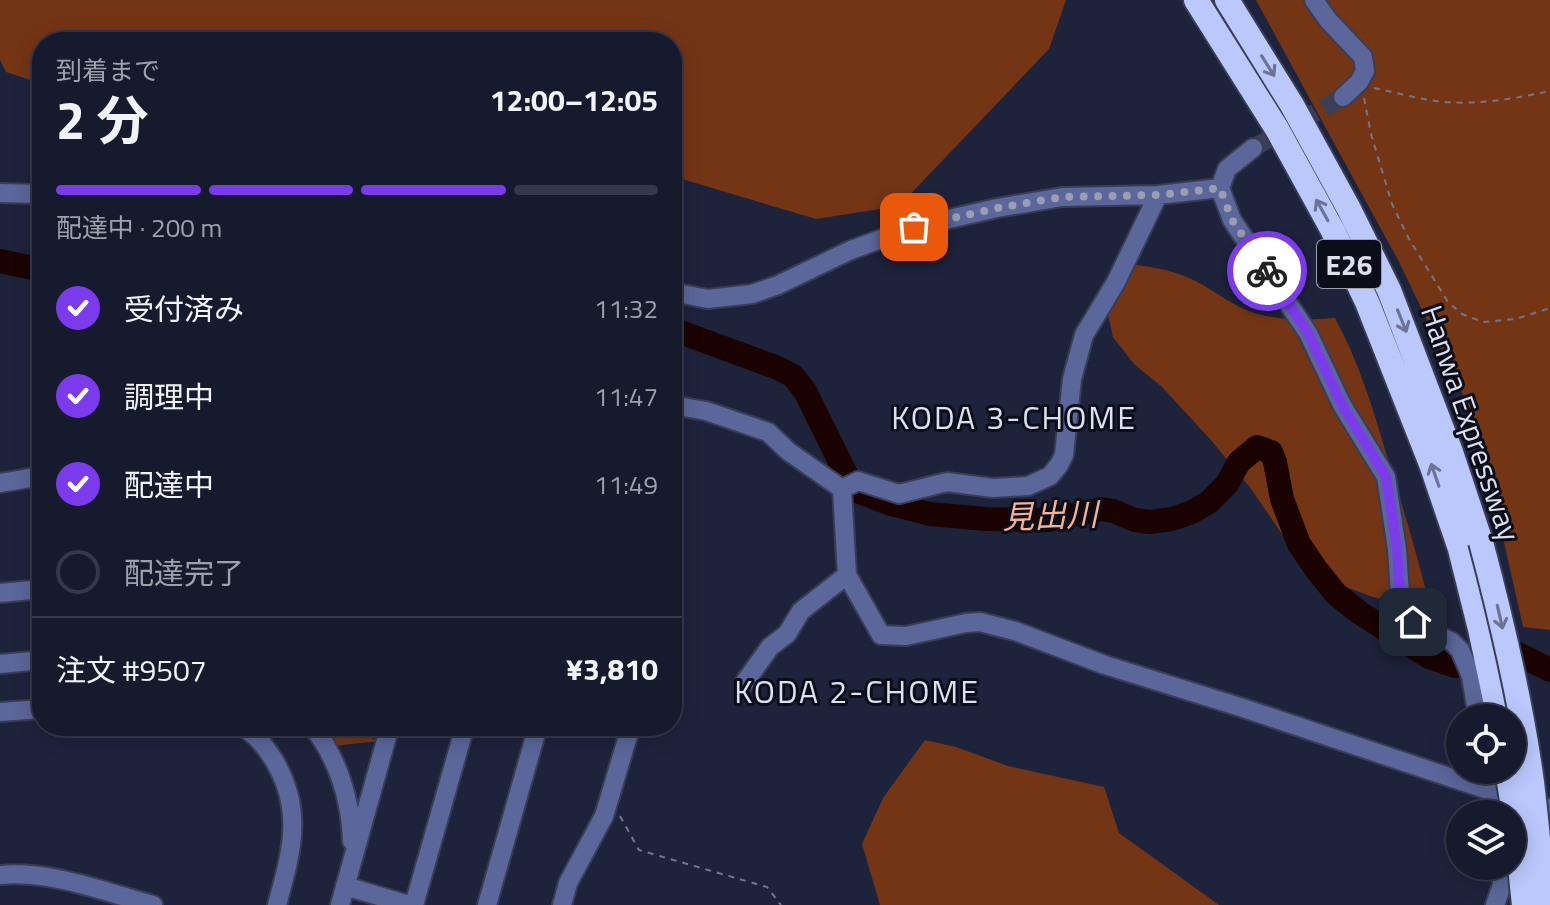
<!DOCTYPE html>
<html lang="ja">
<meta charset="utf-8">
<style>
body{margin:0;font-family:"Titillium Web","Noto Sans JP",sans-serif;background:#232739;color:#f1f3f6;height:100vh;display:flex;flex-direction:column;font-size:30px;white-space:nowrap}
*{box-sizing:border-box;margin:0}
p{font-size:26px;color:#9ea1aa}
.icon{flex:none;width:44px;height:44px;fill:none;stroke:currentColor;stroke-width:2;stroke-linecap:round;stroke-linejoin:round}
.map{position:relative;flex:1;overflow:hidden}
.panel{position:absolute;left:32px;top:32px;width:650px;height:704px;display:flex;flex-direction:column;background:#161a2d;border-radius:32px;box-shadow:0 4px 20px #0003,0 0 0 2px #353849}
.panel>*{flex:none}
.controls{position:absolute;left:1446px;top:704px;display:grid;gap:16px}
.controls a{display:grid;place-items:center;width:80px;height:80px;border-radius:50%;background:#161a2d;box-shadow:0 4px 20px #0003,0 0 0 2px #353849;font-size:40px}
.pin{position:absolute;display:grid;place-items:center;width:68px;height:68px;color:#fff;margin:-34px;border-radius:16px;box-shadow:0 4px 12px #0006}
.courier{position:absolute;display:grid;place-items:center;width:80px;height:80px;margin:-40px;border:6px solid #7c3aed;border-radius:50%;background:#fff;color:#222;box-shadow:0 2px 10px #0007}
.summary em{font-style:normal;font-weight:700}
.summary div{display:flex;flex-direction:column-reverse}
.summary{display:flex;align-items:center;justify-content:space-between;height:136px;padding:0 24px}
h1{font-size:52px;font-weight:700;line-height:60px}
.bar{display:grid;grid-template-columns:repeat(4,1fr);gap:12px 8px;align-content:center;height:96px;padding:0 24px}
.bar i{height:10px;border-radius:6px;background:#353849}
.bar .selected{background:#7c3aed}
.bar p{grid-column:span 4}
.line{display:flex;align-items:center;gap:20px;padding:0 24px;border-top:2px solid #353849}
.line div{flex:1}
ol{padding:0 24px;list-style:none}
li{display:flex;align-items:center;gap:24px;height:88px}
li p{margin-inline-start:auto}
li .icon{padding:8px;border-radius:50%;background:#7c3aed;color:#fff;stroke-width:4}
li:last-child{color:#9ea1aa}
li i{width:44px;height:44px;border:4px solid #353849;border-radius:50%}
.map>svg:first-child{display:block}
.green{fill:#743515}
.lines{fill:none;stroke-linecap:round;stroke-linejoin:round}
.river{stroke:#1a0300;stroke-width:24}
.minor-tunnel{stroke:#3a3f57;stroke-width:18;stroke-dasharray:18 9;stroke-linecap:butt}
.minor-casing{stroke:#393d55;stroke-width:22}
.highway-casing{stroke:#393d55;stroke-width:28}
.path{stroke:#71768b;stroke-width:2;stroke-dasharray:6 6;stroke-linecap:butt}
.minor{stroke:#5b669a;stroke-width:18}
.highway{stroke:#bbc8fc;stroke-width:24}
.highway-bridge-casing{stroke:#393d55;stroke-width:28;stroke-linecap:butt}
.highway-bridge{stroke:#bbc8fc;stroke-width:24}
.oneway{stroke:#6c7496}
.done{stroke:#9a9eb2;stroke-width:8;stroke-dasharray:0 14.4}
.route{stroke:#7c3aed;stroke-width:10}
.labels{text-anchor:middle;dominant-baseline:central;stroke-width:6;stroke-linejoin:round;paint-order:stroke}
.shield{fill:#0b0e19;stroke:#9da1b0;stroke-width:2}
.shield-label{font-size:28px;font-weight:bold;fill:#dce0f1}
.street-label{font-size:30px;fill:#dce0f1;stroke:#0b0e19}
.neighbourhood-label{font-size:32px;letter-spacing:2px;fill:#dce0f1;stroke:#0b0e19}
.water-label{font-size:32px;font-style:italic;fill:#f8b192;stroke:#0b0e19}
</style>
<div class="map">
<svg width="1550" height="905" viewBox="0 0 1550 905">
<rect width="100%" height="100%" fill="#1e233c"/>
<!-- green -->
<path class="green" d="M0 0H1066L1049 49 899 206 816 219 672 176V42H42V84L6 72 0 60Z
M1256 0H1550V630L1523 627 1478 426 1399 262Z
M1128 264C1148 266 1171 270 1189 278 1210 287 1228 303 1249 311 1275 321 1308 320 1335 318 1359 362 1373 409 1387 456 1402 504 1416 551 1428 599L1415 607 1373 597 1324 579 1284 537 1249 486 1210 439 1162 387 1134 364 1113 337 1106 306Z
M320 726H371L368 737 380 741 333 746Z
M925 740 956 747 1008 766 1104 787 1119 833 1219 905H880L862 844 883 798Z"/>
<g class="lines">
<!-- river -->
<path class="river" d="M0 261 42 270
M672 329 778 368 793 376 805 391 848 478 857 491 891 504 930 514 986 519 1047 520 1102 509 1113 511 1135 520 1150 522 1172 519 1192 512 1209 502 1227 484 1239 462 1257 447 1271 452 1275 462 1282 499 1299 544 1316 569 1336 594 1360 613 1429 657 1456 666 1518 654 1550 670"/>
<!-- minor-tunnel -->
<path class="minor-tunnel" d="M1253 148 1343 97"/>
<!-- minor casing -->
<g class="minor-casing">
<path id="minor" d="M1314 0 1328 20 1363 57 1365 71 1359 82 1343 97
M1253 148 1227 169 1220 188 1232 220 1308 333 1342 405 1386 477 1397 549 1400 594 1404 612 1413 622 1452 642 1460 650 1471 676 1478 718
M0 193 42 194
M672 292 708 299 752 294 778 285 851 250 914 227 997 208 1062 197 1158 195 1220 188
M672 405 706 411 768 432 788 451 842 489
M0 483 42 476
M842 489 847 575 881 635 906 636 966 623 980 622 1015 631 1105 665 1240 707 1491 791 1550 809
M842 489 858 481 899 494 947 482 993 488 1028 486 1050 476 1059 465 1064 455 1072 379 1084 335 1116 282 1158 195
M0 593 42 589
M0 664 42 660
M745 682 770 647 787 634 801 611 847 575
M0 712 42 709
M241 726C255 734 267 748 275 762 304 812 291 853 277 905
M312 726C338 758 351 801 352 841
M1487 770 1496 814
M0 875C50 870 105 892 153 905
M345 886 409 905
M340 905 390 726
M414 905 465 726
M487 905 538 726
M562 905 568 883 604 816 631 726
M1495 905 1502 885V866"/>
</g>
<!-- highway casing -->
<g class="highway-casing">
<path id="highway" d="M1196 0 1277 129 1333 231 1367 302 1431 464 1460 549 1480 629 1499 718
M1227 0 1292 105 1349 209 1389 290 1451 452 1481 542"/>
</g>
<!-- path -->
<path class="path" d="M1374 88C1394 92 1415 98 1436 101 1474 106 1513 99 1550 91
M1364 98 1371 134 1392 204 1409 239 1448 302 1462 314 1483 322 1516 319 1550 308
M620 816 639 850 767 887 781 905"/>
<!-- minor -->
<use href="#minor" class="minor"/>
<!-- highway -->
<use href="#highway" class="highway"/>
<!-- highway-bridge casing -->
<g class="highway-bridge-casing">
<path id="highway-bridge" d="M1481 542C1502 621 1521 701 1532 782 1537 823 1540 864 1545 905
M1507 770 1515 819 1524 905"/>
</g>
<!-- highway-bridge -->
<use href="#highway-bridge" class="highway-bridge"/>
</g>
<!-- one-way arrows -->
<defs><path id="oneway-shaft" d="M-6 0H5M1.5-3L5.5 0L1.5 3" fill="none" stroke-width="1.6" stroke-linecap="round" stroke-linejoin="round" transform="scale(2)"/></defs>
<g class="oneway">
<use href="#oneway-shaft" transform="translate(1268 66) rotate(58)"/>
<use href="#oneway-shaft" transform="translate(1322 210) rotate(-119)"/>
<use href="#oneway-shaft" transform="translate(1402 321) rotate(68)"/>
<use href="#oneway-shaft" transform="translate(1435 475) rotate(-109)"/>
<use href="#oneway-shaft" transform="translate(1500 617) rotate(77)"/>
</g>
<g class="lines">
<!-- done -->
<path class="done" d="M914 227 997 208 1062 197 1158 195 1220 188 1232 220 1267 271"/>
<!-- route -->
<path class="route" d="M1267 271 1308 333 1342 405 1386 477 1397 549 1400 594 1404 612 1413 622"/>
</g>
<g class="labels">
<!-- shield labels -->
<rect class="shield" x="1317" y="240" width="64" height="48" rx="6"/>
<g class="shield-label">
<text x="1349" y="264">E26</text>
</g>
<!-- street labels -->
<g class="street-label">
<text transform="translate(1471 423) rotate(71)">Hanwa Expressway</text>
</g>
<!-- neighbourhood labels -->
<g class="neighbourhood-label">
<text x="1014" y="417">KODA 3-CHOME</text>
<text x="857" y="691">KODA 2-CHOME</text>
</g>
<!-- water labels -->
<g class="water-label">
<text transform="translate(1050 515) rotate(-2)">見出川</text>
</g>
</g>
</svg>
<div class="controls">
<a><svg class="icon" aria-label="locate" viewBox="0 0 24 24"><circle cx="12" cy="12" r="6"/><path d="M12 2v4M12 18v4M2 12h4M18 12h4"/></svg></a>
<a><svg class="icon" aria-label="layers" viewBox="0 0 24 24"><path d="M12 4l9 5-9 5-9-5zM3 14l9 5 9-5"/></svg></a>
</div>
<div class="pin" style="left:914px;top:227px;background:#ea580c"><svg class="icon" aria-label="bag" viewBox="0 0 24 24"><path d="M5 8h14l-1 12H6zM9 8a3 3 0 0 1 6 0"/></svg></div>
<div class="pin" style="left:1413px;top:622px;background:#1f2937"><svg class="icon" aria-label="home" viewBox="0 0 24 24"><path d="M3 11l9-7 9 7M6 9v11h12V9"/></svg></div>
<div class="courier" style="left:1267px;top:271px"><svg class="icon" aria-label="bike" viewBox="0 0 24 24"><circle cx="6" cy="16" r="4"/><circle cx="18" cy="16" r="4"/><path d="M6 16l4-8h5l3 8M10 8l3 8H6M13 5h3"/></svg></div>
<section class="panel">
<div class="summary"><div><h1>2 分</h1><p>到着まで</p></div><em>12:00–12:05</em></div>
<div class="bar"><i class="selected"></i><i class="selected"></i><i class="selected"></i><i></i><p>配達中 · 200 m</p></div>
<ol>
<li><svg class="icon" aria-label="check" viewBox="0 0 24 24"><path d="M5 12l5 5 9-10"/></svg>受付済み<p>11:32</p></li>
<li><svg class="icon" aria-label="check" viewBox="0 0 24 24"><path d="M5 12l5 5 9-10"/></svg>調理中<p>11:47</p></li>
<li><svg class="icon" aria-label="check" viewBox="0 0 24 24"><path d="M5 12l5 5 9-10"/></svg>配達中<p>11:49</p></li>
<li><i></i>配達完了</li>
</ol>
<div class="line" style="height:104px"><div>注文 #9507</div><b>¥3,810</b></div>
</section>
</div>
